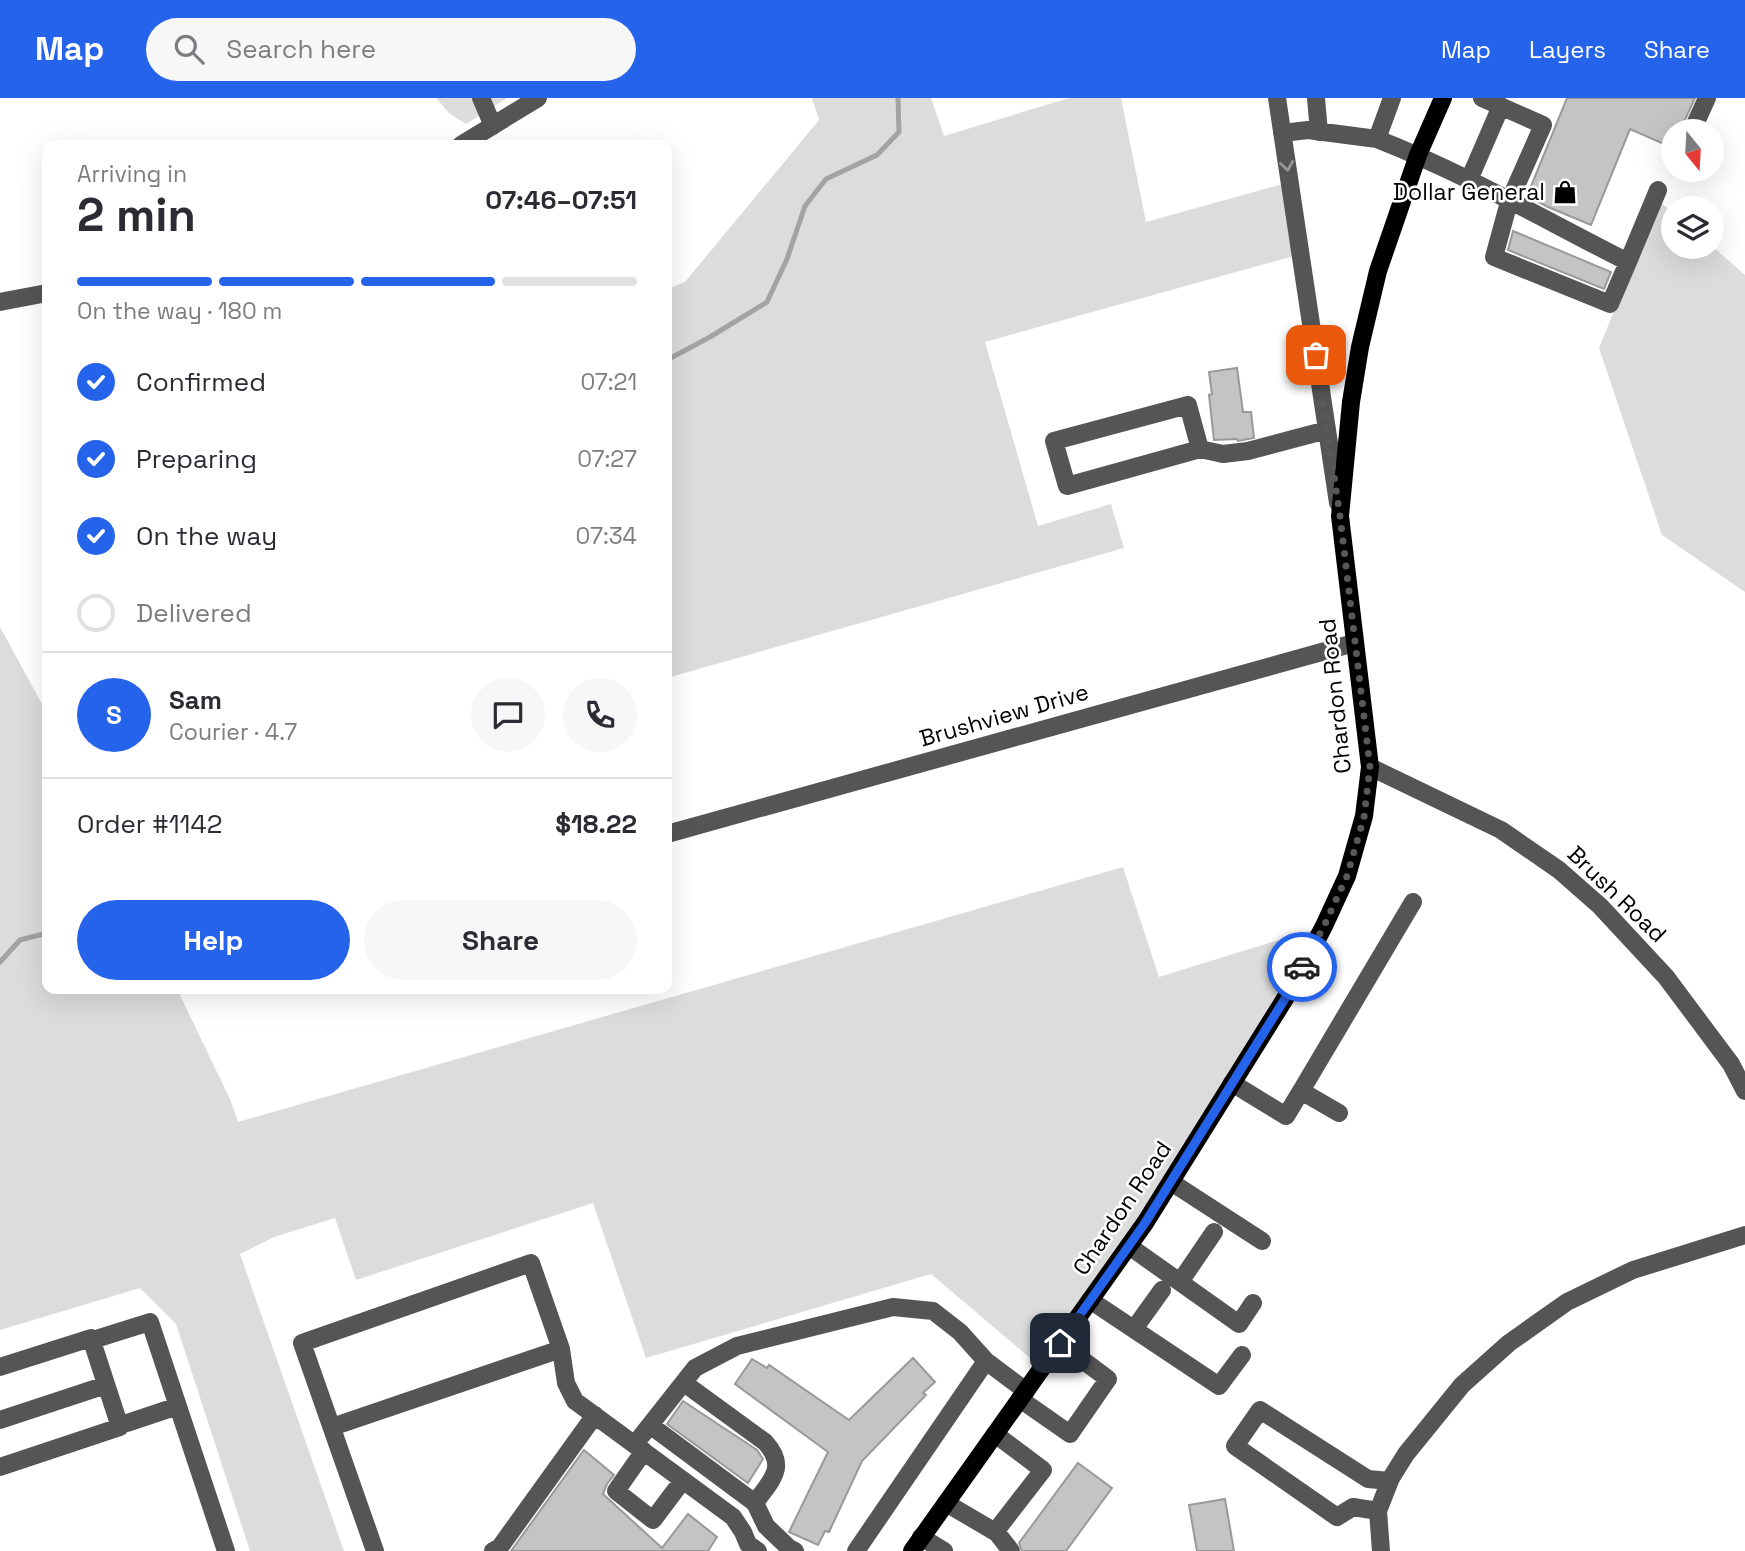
<!DOCTYPE html>
<meta charset="utf-8">
<style>
body{margin:0;font-family:"Space Grotesk",sans-serif;background:#f7f7f7;color:#2b2b33;height:100vh;display:flex;flex-direction:column;font-size:26px;white-space:nowrap}
*{box-sizing:border-box;margin:0}
p{font-size:23px;color:#7c7c81}
.icon{flex:none;width:38px;height:38px;fill:none;stroke:currentColor;stroke-width:2;stroke-linecap:round;stroke-linejoin:round}
.map{position:relative;flex:1;overflow:hidden}
.sheet{position:absolute;left:42px;top:42px;width:630px;height:854px;display:flex;flex-direction:column;background:#fff;border-radius:14px;box-shadow:0 7px 28px #0002}
.sheet>*{flex:none}
.needle{width:46px;rotate:162deg}
.fabs{position:absolute;left:1661px;top:21px;display:grid;gap:14px}
.fabs a{display:grid;place-items:center;width:63px;height:63px;border-radius:50%;background:#fff;box-shadow:0 7px 28px #0002;font-size:35px}
.pin{position:absolute;display:grid;place-items:center;width:60px;height:60px;color:#fff;margin:-30px;border-radius:14px;box-shadow:0 4px 10px #0006}
.courier{position:absolute;display:grid;place-items:center;width:70px;height:70px;margin:-35px;border:5px solid #2563eb;border-radius:50%;background:#fff;color:#222;box-shadow:0 2px 9px #0007}
.summary em{font-style:normal;font-weight:600}
.summary div{display:flex;flex-direction:column-reverse}
.summary{display:flex;align-items:center;justify-content:space-between;height:119px;padding:0 35px}
h1{font-size:46px;font-weight:600;line-height:52px}
.bar{display:grid;grid-template-columns:repeat(4,1fr);gap:10px 7px;align-content:center;height:84px;padding:0 35px}
.bar i{height:9px;border-radius:5px;background:#e1e1e2}
.bar .selected{background:#2563eb}
.bar p{grid-column:span 4}
.line{display:flex;align-items:center;gap:18px;padding:0 35px;border-top:2px solid #e1e1e2}
.line div{flex:1}
.round{display:grid;place-items:center;flex:none;width:74px;height:74px;border-radius:37px;background:#f7f7f7}
ol{padding:0 35px;list-style:none}
li{display:flex;align-items:center;gap:21px;height:77px}
li p{margin-inline-start:auto}
li .icon{padding:7px;border-radius:50%;background:#2563eb;color:#fff;stroke-width:4}
li:last-child{color:#7c7c81}
li i{width:38px;height:38px;border:4px solid #e1e1e2;border-radius:50%}
.cta{display:flex;gap:14px;margin-top:auto;padding:14px 35px}
.cta a{flex:1;height:80px;border-radius:42px;background:#2563eb;color:#fff;font-size:28px;font-weight:600;line-height:80px;text-align:center}
.cta a+a{background:#f7f7f7;color:#2b2b33}
header{display:flex;align-items:center;gap:42px;box-sizing:border-box;height:98px;padding:0 35px;background:#2563eb;color:#fff}
header strong{font-size:33px}
nav{display:flex;gap:38px;margin-inline-start:auto;font-size:24px}
.search{width:490px;height:63px;background:#f7f7f7;display:flex;align-items:center;gap:18px;box-sizing:border-box;padding:0 24px;border-radius:38px;color:#7c7c81;font-size:26px}
.map>svg:first-child{display:block}
.green{fill:#dcdcdc}
.lines{fill:none;stroke-linecap:round;stroke-linejoin:round}
.stream{stroke:#a3a3a3;stroke-width:5}
.building{fill:#c4c4c4;stroke:#999;stroke-width:2}
.minor{stroke:#555;stroke-width:18}
.major{stroke:#000;stroke-width:18}
.oneway{stroke:#999}
.done{stroke:#595959;stroke-width:7;stroke-dasharray:0 12.6}
.route{stroke:#2563eb;stroke-width:9}
.labels{text-anchor:middle;dominant-baseline:central;stroke-width:5;stroke-linejoin:round;paint-order:stroke}
.poi-label{font-size:23px;fill:#000;stroke:#fff;text-anchor:end}
.street-label{font-size:23px;fill:#000;stroke:#fff}
</style>
<header>
<strong>Map</strong>
<div class="search"><svg class="icon" aria-label="search" viewBox="0 0 24 24"><circle cx="10" cy="10" r="6"/><path d="M15 15l6 6"/></svg>Search here</div>
<nav><a>Map</a><a>Layers</a><a>Share</a></nav>
</header>
<div class="map">
<svg width="1745" height="1453" viewBox="0 0 1745 1453">
<rect width="100%" height="100%" fill="#fff"/>
<!-- green -->
<path class="green" d="M436 0H507L466 26 450 16Z
M812 0H931L944 38 1069 0H1121L1146 124 1290 84 1301 156 985 244 1038 428 1111 406 1124 450 667 580V191L685 184 819 22Z
M1659 103 1673 115V149L1712 148 1745 177V494L1662 437 1599 250Z
M0 529 47 615V891H177L230 1001 238 1024 1123 769 1159 879 1324 828 1042 1270 931 1176 646 1260 593 1105 356 1182 335 1120 274 1139 240 1156 344 1453H250L176 1226 140 1190 0 1232Z"/>
<g class="lines">
<!-- stream -->
<path class="stream" d="M667 262 710 239 767 204 787 161 805 108 826 81 877 57 899 34 898 0
M0 864 20 842 47 835"/>
</g>
<!-- building -->
<path class="building" d="M1567 0H1695L1680 33H1673V50L1630 31 1591 127 1548 109 1527 98Z
M1513 133 1611 174 1604 191 1508 152Z
M1237 270 1243 314H1251L1254 340 1238 343 1237 341 1214 342 1209 297 1212 296 1209 274Z
M913 1260 935 1284 923 1295 926 1297 862 1363 829 1434 825 1433 818 1447 789 1434 828 1354 735 1286 752 1261 767 1270 769 1267 849 1322Z
M683 1303 757 1352 763 1361 748 1385 667 1326Z
M584 1352 614 1377 607 1386 603 1396 662 1450 688 1416 717 1439 708 1453H511Z
M1078 1365 1112 1390 1066 1453H1022L1019 1445Z
M1225 1401 1234 1453H1197L1189 1407Z"/>
<g class="lines">
<!-- minor -->
<path class="minor" d="M481 0 493 28
M1277 0 1338 405
M1316 0 1319 34
M1392 0 1377 41C1464 75 1545 122 1628 164L1610 206 1494 159 1509 104 1543 27 1482 0
M1692 33 1707 0
M1282 35 1308 32 1377 41
M461 47 538 0
M1469 82 1501 8
M1628 164 1658 92
M0 204 47 195
M1200 351 1067 388 1054 343 1188 307 1200 351 1223 356 1248 353 1327 332
M1370 669 1501 732 1559 772 1600 808 1666 879 1731 966 1745 993
M667 736 1354 545
M1232 985 1286 1018 1301 993 1339 1015
M1301 993 1413 804
M1171 1084 1262 1143
M1129 1148 1239 1226 1253 1205
M1180 1184 1214 1134
M1090 1202 1219 1288 1242 1257
M1134 1231 1162 1192
M99 1240 150 1224 226 1453
M561 1251 566 1285 575 1303 733 1419 743 1434 748 1446 758 1453
M0 1269 91 1240 120 1329 0 1369
M684 1285 765 1344C788 1369 771 1382 755 1405
M1020 1301 1070 1336 1108 1281 1060 1245
M0 1322 106 1287
M127 1325 178 1308
M650 1327 755 1405 766 1428 789 1450 795 1453
M332 1329 561 1251 531 1165 302 1245 375 1453
M635 1346 695 1270 737 1248 893 1209 933 1213 960 1234 986 1263 1026 1293
M644 1353 616 1393 653 1422 683 1382
M946 1405 997 1435 1011 1453
M1378 1413 1353 1409 1337 1419 1235 1348 1260 1312 1368 1381 1390 1383
M995 1434 1043 1372 995 1336
M921 1439 944 1453
M493 1453 500 1449 595 1317
M856 1453 986 1263
M1381 1453 1378 1413 1391 1380 1406 1356 1462 1287 1509 1245 1567 1204 1633 1172 1745 1137"/>
<!-- major -->
<path class="major" d="M912 1453 1145 1125 1291 891 1324 828 1347 778 1364 718 1370 669 1340 418 1351 304 1360 249 1378 173 1418 57 1443 0"/>
</g>
<!-- one-way arrows -->
<defs><path id="oneway-chevron" d="M-2-3.5L2.5 0L-2 3.5" fill="none" stroke-width="1.6" stroke-linecap="round" stroke-linejoin="round" transform="scale(1.75)"/></defs>
<use class="oneway" href="#oneway-chevron" transform="translate(1287 68) rotate(81)"/>
<g class="lines">
<!-- done -->
<path class="done" d="M1302 869 1324 828 1347 778 1364 719 1370 669 1340 418 1316 257"/>
<!-- route -->
<path class="route" d="M1060 1245 1145 1125 1291 891 1302 869"/>
</g>
<!-- icons -->
<defs>
<g id="shop-bare" transform="scale(1.89)"><path d="M-5-2.5h2.3a2.7 3.5 0 0 1 5.4 0H5L5.5 6h-11ZM-1.5-2.5h3a1.5 2.3 0 0 0-3 0Z" fill="#000" stroke="#fff" stroke-width="2.5" paint-order="stroke"/></g>
</defs>
<g fill-rule="evenodd">
<use href="#shop-bare" x="1565" y="94"/>
</g>
<g class="labels">
<!-- poi labels -->
<g class="poi-label">
<text x="1545" y="94">Dollar General</text>
</g>
<!-- street labels -->
<g class="street-label">
<text transform="translate(1335 598) rotate(-96)">Chardon Road</text>
<text transform="translate(1004 617) rotate(-16)">Brushview Drive</text>
<text transform="translate(1617 796) rotate(44)">Brush Road</text>
<text transform="translate(1122 1110) rotate(-56)">Chardon Road</text>
</g>
</g>
</svg>
<div class="fabs">
<a><svg class="needle" viewBox="-14 -14 28 28"><path d="M0-13l5 13h-10z" fill="#e53935"/><path d="M0 13l5-13h-10z" fill="#7c7c81"/></svg></a>
<a><svg class="icon" aria-label="layers" viewBox="0 0 24 24"><path d="M12 4l9 5-9 5-9-5zM3 14l9 5 9-5"/></svg></a>
</div>
<div class="pin" style="left:1316px;top:257px;background:#ea580c"><svg class="icon" aria-label="bag" viewBox="0 0 24 24"><path d="M5 8h14l-1 12H6zM9 8a3 3 0 0 1 6 0"/></svg></div>
<div class="pin" style="left:1060px;top:1245px;background:#1f2937"><svg class="icon" aria-label="home" viewBox="0 0 24 24"><path d="M3 11l9-7 9 7M6 9v11h12V9"/></svg></div>
<div class="courier" style="left:1302px;top:869px"><svg class="icon" aria-label="car" viewBox="0 0 24 24"><path d="M5 17H2v-5l4-1 3-4h7l3 4 3 1v5h-3M9 17h6M6 11h13"/><circle cx="7" cy="17" r="2"/><circle cx="17" cy="17" r="2"/></svg></div>
<section class="sheet">
<div class="summary"><div><h1>2 min</h1><p>Arriving in</p></div><em>07:46–07:51</em></div>
<div class="bar"><i class="selected"></i><i class="selected"></i><i class="selected"></i><i></i><p>On the way · 180 m</p></div>
<ol>
<li><svg class="icon" aria-label="check" viewBox="0 0 24 24"><path d="M5 12l5 5 9-10"/></svg>Confirmed<p>07:21</p></li>
<li><svg class="icon" aria-label="check" viewBox="0 0 24 24"><path d="M5 12l5 5 9-10"/></svg>Preparing<p>07:27</p></li>
<li><svg class="icon" aria-label="check" viewBox="0 0 24 24"><path d="M5 12l5 5 9-10"/></svg>On the way<p>07:34</p></li>
<li><i></i>Delivered</li>
</ol>
<div class="line" style="height:126px"><b class="round" style="background:#2563eb;color:#fff">S</b><div><b>Sam</b><p>Courier · 4.7</p></div><a class="round"><svg class="icon" aria-label="chat" viewBox="0 0 24 24"><path d="M4 5h16v11H9l-5 4z"/></svg></a><a class="round"><svg class="icon" aria-label="phone" viewBox="0 0 24 24"><path d="M5 4h4l2 5-3 2q2 4 5 5l2-3 5 2v4C11 20 4 13 5 4z"/></svg></a></div>
<div class="line" style="height:91px"><div>Order #1142</div><b>$18.22</b></div>
<div class="cta"><a>Help</a><a>Share</a></div>
</section>
</div>
